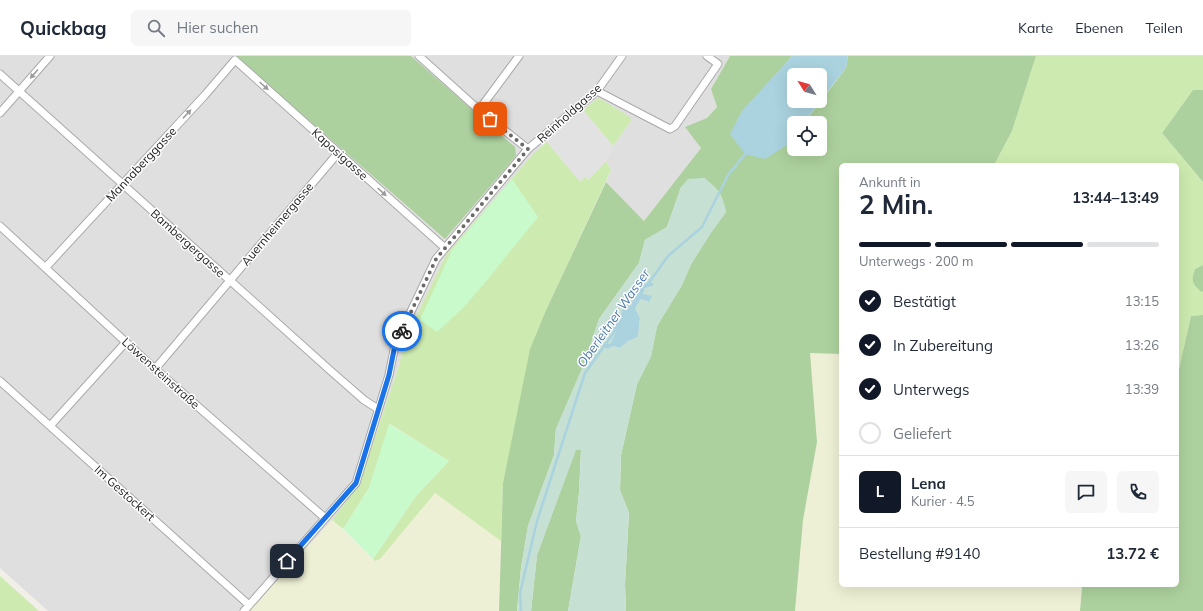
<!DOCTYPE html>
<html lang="de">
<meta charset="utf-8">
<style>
body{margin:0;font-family:Mulish,sans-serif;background:#f6f6f7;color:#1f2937;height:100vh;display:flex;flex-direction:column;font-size:15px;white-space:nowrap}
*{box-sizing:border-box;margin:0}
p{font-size:13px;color:#747a83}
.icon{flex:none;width:22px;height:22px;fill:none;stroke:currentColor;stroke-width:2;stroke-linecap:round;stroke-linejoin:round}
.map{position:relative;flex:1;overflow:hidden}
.drawer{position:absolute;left:839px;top:107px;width:340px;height:424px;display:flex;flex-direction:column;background:#fff;border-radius:6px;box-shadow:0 4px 16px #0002}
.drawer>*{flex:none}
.needle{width:26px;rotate:307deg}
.controls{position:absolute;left:787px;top:12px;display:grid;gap:8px}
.controls a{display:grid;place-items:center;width:40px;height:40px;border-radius:6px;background:#fff;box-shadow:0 4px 16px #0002;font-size:20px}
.pin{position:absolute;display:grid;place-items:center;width:34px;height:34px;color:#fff;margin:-17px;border-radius:8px;box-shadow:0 2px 6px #0006}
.courier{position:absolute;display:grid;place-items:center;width:40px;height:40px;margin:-20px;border:3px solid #1a73e8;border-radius:50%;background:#fff;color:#222;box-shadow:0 1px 5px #0007}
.head em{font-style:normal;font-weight:700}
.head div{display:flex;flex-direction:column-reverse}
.head{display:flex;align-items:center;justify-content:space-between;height:68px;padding:0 20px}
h1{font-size:26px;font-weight:700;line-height:30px}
.bar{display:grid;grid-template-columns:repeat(4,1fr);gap:6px 4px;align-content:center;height:48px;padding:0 20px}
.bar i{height:5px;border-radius:3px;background:#e0e1e3}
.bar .selected{background:#111827}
.bar p{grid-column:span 4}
.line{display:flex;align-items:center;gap:10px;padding:0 20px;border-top:1px solid #e0e1e3}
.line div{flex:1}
.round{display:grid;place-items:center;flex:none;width:42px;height:42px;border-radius:6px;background:#f6f6f7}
ol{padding:0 20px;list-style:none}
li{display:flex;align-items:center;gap:12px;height:44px}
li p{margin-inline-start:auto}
li .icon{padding:4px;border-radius:50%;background:#111827;color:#fff;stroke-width:4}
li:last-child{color:#747a83}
li i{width:22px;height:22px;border:2px solid #e0e1e3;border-radius:50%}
header{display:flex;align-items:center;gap:24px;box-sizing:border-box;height:56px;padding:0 20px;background:#fff;border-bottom:1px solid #e0e1e3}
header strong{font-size:19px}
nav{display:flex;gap:22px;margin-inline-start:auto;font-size:14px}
.search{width:280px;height:36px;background:#f6f6f7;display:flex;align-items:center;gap:10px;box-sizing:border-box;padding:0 14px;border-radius:6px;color:#747a83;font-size:15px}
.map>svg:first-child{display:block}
.residential{fill:#e0dfdf}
.farmland{fill:#eef0d5}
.grass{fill:#cdebb0}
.forest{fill:#add19e}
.wetland{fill:#c6e0d4;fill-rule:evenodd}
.park{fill:#c8facc}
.parking{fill:#e2e2e2}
.water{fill:#aad3df}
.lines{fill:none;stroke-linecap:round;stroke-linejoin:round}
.stream{stroke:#aad3df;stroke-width:2.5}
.minor-casing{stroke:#a9a9a9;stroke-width:9}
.minor{stroke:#fff;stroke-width:7}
.oneway{fill:#9c9c9c}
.done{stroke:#6b6a68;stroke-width:4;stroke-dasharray:0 7.2}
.route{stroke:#1a73e8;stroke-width:5}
.labels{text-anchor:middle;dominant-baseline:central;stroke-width:3;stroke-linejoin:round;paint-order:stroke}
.street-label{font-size:12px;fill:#222;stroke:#fff}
.water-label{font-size:13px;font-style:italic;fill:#4a7aab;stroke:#fff}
</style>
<header>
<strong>Quickbag</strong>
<div class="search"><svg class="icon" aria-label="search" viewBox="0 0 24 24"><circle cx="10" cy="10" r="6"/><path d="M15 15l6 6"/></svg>Hier suchen</div>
<nav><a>Karte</a><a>Ebenen</a><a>Teilen</a></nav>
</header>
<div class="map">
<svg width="1203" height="555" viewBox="0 0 1203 555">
<rect width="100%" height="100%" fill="#f2efe9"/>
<!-- residential -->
<path class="residential" d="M0 0H730L711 33 717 51 707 62 701 92 644 165 606 126 611 114 606 105 613 90 631 65 604 45 598 42 583 54 534 97 446 199 406 281 399 310 359 429 332 464 250 555H48L0 512Z"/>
<!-- farmland -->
<path class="farmland" d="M809 296 841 298V529H1080L1082 532 1080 555H795L803 464 817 386Z
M435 437 501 485 499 555H250L332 464 375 505 380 503Z"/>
<!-- grass -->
<path class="grass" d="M1036 0H1203V34H1193L1162 77 1203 126V209L1195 213 1203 235V259L1191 260 1177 322V109H994L1012 75Z
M598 42 604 45 630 61 631 65 613 90 583 54Z
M547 86 580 125 586 121 588 124 606 105 611 114 547 252 503 427 501 485 435 437 380 503 375 505 373 503 416 440 449 405 390 368 369 432 343 473 332 464 359 429 399 310 406 281 446 199 534 97Z
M0 520 39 555H0Z"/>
<!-- forest -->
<path class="forest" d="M235 0H411L515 91 516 100 445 183Z
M730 0H792L771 24 790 87 794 81V93H820V67H804L846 12 848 0H1036L1012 75 994 109H841V298L810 297 817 386 803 464 795 555H626L625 528 629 457 620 434 621 399 637 328 651 300 657 270 682 229 691 208 712 175 726 156C722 138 719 134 704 122L681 131 667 171 645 184 639 207 599 263 585 306 556 373 554 399 528 470 521 512 517 555H499L503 427 530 293 547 252 606 126 644 165 701 92 685 71 707 62 717 51 711 33Z
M1193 34H1203V126L1162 77Z
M1203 209V235L1202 236C1192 228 1191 225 1195 213Z
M1203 259V555H1080L1082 532 1080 529H1177V322L1191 260Z
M576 393 581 394 579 437 576 465 581 480 568 555H531L537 499Z"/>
<!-- wetland -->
<path class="wetland" d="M704 122C719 134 722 138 726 156L712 175 691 208 682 229 657 270 651 301 637 328 621 399 620 434 629 457 625 528 626 555H568L581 481 576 465 579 437 581 394H576L537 499 531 555H517L521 512 528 470 554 399 556 373 585 306 599 263 639 207 645 184 667 171 681 131 688 123ZM649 226 653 230 645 232 643 238 648 246 641 243 635 252 640 262 638 281 628 285 620 292 613 290 610 288 616 276 613 270 620 264 622 254 631 249 638 231Z"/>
<!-- park -->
<path class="park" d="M512 123 538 161 483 229 463 252 437 276 420 264 452 194Z
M389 368 449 405 416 440 373 503 343 473 369 432Z"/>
<!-- parking -->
<path class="parking" d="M583 54 613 90 606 105 588 124 586 121 580 126 547 86Z"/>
<!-- water -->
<path class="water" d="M792 0H848L846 12 820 45V19H794V45H820L804 67H794V81L790 87 765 103 745 98 730 78 742 55Z
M649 226 653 227V230L645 232 643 238 652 240 649 246 641 243 635 252 640 262 638 281 628 285 620 292 613 290 607 293 602 289 605 287 610 288 616 276 611 274 613 269 620 264 622 254 631 249 638 231Z"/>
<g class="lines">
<!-- stream -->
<path class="stream" d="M648 228 668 200 702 171 728 119 747 96
M521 555 520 537 537 465 585 317 615 275"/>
<!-- minor casing -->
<g class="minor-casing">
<path id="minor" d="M419 0 479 54 528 93
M0 18 332 316 364 344 378 353
M597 35 670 73 675 70 718 8 707 0
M479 54 519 0
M0 57 50 0
M0 170 155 313 325 462
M46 211 205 39 235 4 445 192
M155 313 338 97
M0 325 249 549
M50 370 126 286
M244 555 356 427 389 319 395 289 436 203 528 93 597 35 622 0"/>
</g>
<!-- minor -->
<use href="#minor" class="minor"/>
</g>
<!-- one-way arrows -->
<defs><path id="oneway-solid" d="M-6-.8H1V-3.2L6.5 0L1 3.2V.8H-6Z"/></defs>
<g class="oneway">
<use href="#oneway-solid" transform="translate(34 18) rotate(131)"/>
<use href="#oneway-solid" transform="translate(264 30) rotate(42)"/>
<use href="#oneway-solid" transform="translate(187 58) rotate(-47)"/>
<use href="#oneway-solid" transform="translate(382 136) rotate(42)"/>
</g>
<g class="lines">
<!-- done -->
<path class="done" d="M402 275 436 203 528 93 490 63"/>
<!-- route -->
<path class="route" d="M287 505 356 427 389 319 395 289 402 275"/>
</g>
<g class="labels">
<!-- street labels -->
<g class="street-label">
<text transform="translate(569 57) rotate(-42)">Reinholdgasse</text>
<text transform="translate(340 98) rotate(42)">Kaposigasse</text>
<text transform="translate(141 108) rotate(-47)">Mannaberggasse</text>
<text transform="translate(277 168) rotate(-50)">Auernheimergasse</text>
<text transform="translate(188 187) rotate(42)">Bambergergasse</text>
<text transform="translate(161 317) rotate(42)">Löwensteinstraße</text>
<text transform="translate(125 437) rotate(42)">Im Gestockert</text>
</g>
<!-- water labels -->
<g class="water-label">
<text transform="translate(613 262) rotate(-55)">Oberleitner Wasser</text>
</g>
</g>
</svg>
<div class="controls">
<a><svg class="needle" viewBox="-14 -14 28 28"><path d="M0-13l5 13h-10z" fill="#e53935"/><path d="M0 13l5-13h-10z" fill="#747a83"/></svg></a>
<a><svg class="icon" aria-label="locate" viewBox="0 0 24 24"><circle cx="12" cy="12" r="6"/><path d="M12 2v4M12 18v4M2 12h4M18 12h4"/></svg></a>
</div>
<div class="pin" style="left:490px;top:63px;background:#ea580c"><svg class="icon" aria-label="bag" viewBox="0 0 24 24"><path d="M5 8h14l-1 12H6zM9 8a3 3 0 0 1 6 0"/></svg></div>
<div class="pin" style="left:287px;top:505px;background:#1f2937"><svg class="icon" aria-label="home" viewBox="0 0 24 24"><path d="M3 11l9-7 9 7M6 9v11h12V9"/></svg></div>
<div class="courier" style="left:402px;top:275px"><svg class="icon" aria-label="bike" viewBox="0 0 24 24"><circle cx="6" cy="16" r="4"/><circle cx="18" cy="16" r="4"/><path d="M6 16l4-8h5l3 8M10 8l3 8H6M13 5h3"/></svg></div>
<section class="drawer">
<div class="head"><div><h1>2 Min.</h1><p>Ankunft in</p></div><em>13:44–13:49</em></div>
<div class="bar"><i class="selected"></i><i class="selected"></i><i class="selected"></i><i></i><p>Unterwegs · 200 m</p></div>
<ol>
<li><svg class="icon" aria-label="check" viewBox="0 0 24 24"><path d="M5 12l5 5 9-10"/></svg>Bestätigt<p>13:15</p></li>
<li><svg class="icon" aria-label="check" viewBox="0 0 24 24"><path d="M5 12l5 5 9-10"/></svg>In Zubereitung<p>13:26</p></li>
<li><svg class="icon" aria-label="check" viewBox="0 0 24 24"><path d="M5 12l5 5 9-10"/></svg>Unterwegs<p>13:39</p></li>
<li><i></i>Geliefert</li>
</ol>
<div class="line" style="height:72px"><b class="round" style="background:#111827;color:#fff">L</b><div><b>Lena</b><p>Kurier · 4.5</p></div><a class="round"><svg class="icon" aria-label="chat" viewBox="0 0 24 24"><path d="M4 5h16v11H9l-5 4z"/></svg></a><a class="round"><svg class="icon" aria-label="phone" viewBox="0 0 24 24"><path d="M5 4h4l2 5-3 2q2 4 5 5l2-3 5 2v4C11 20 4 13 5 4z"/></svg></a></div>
<div class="line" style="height:52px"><div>Bestellung #9140</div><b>13.72 €</b></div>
</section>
</div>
